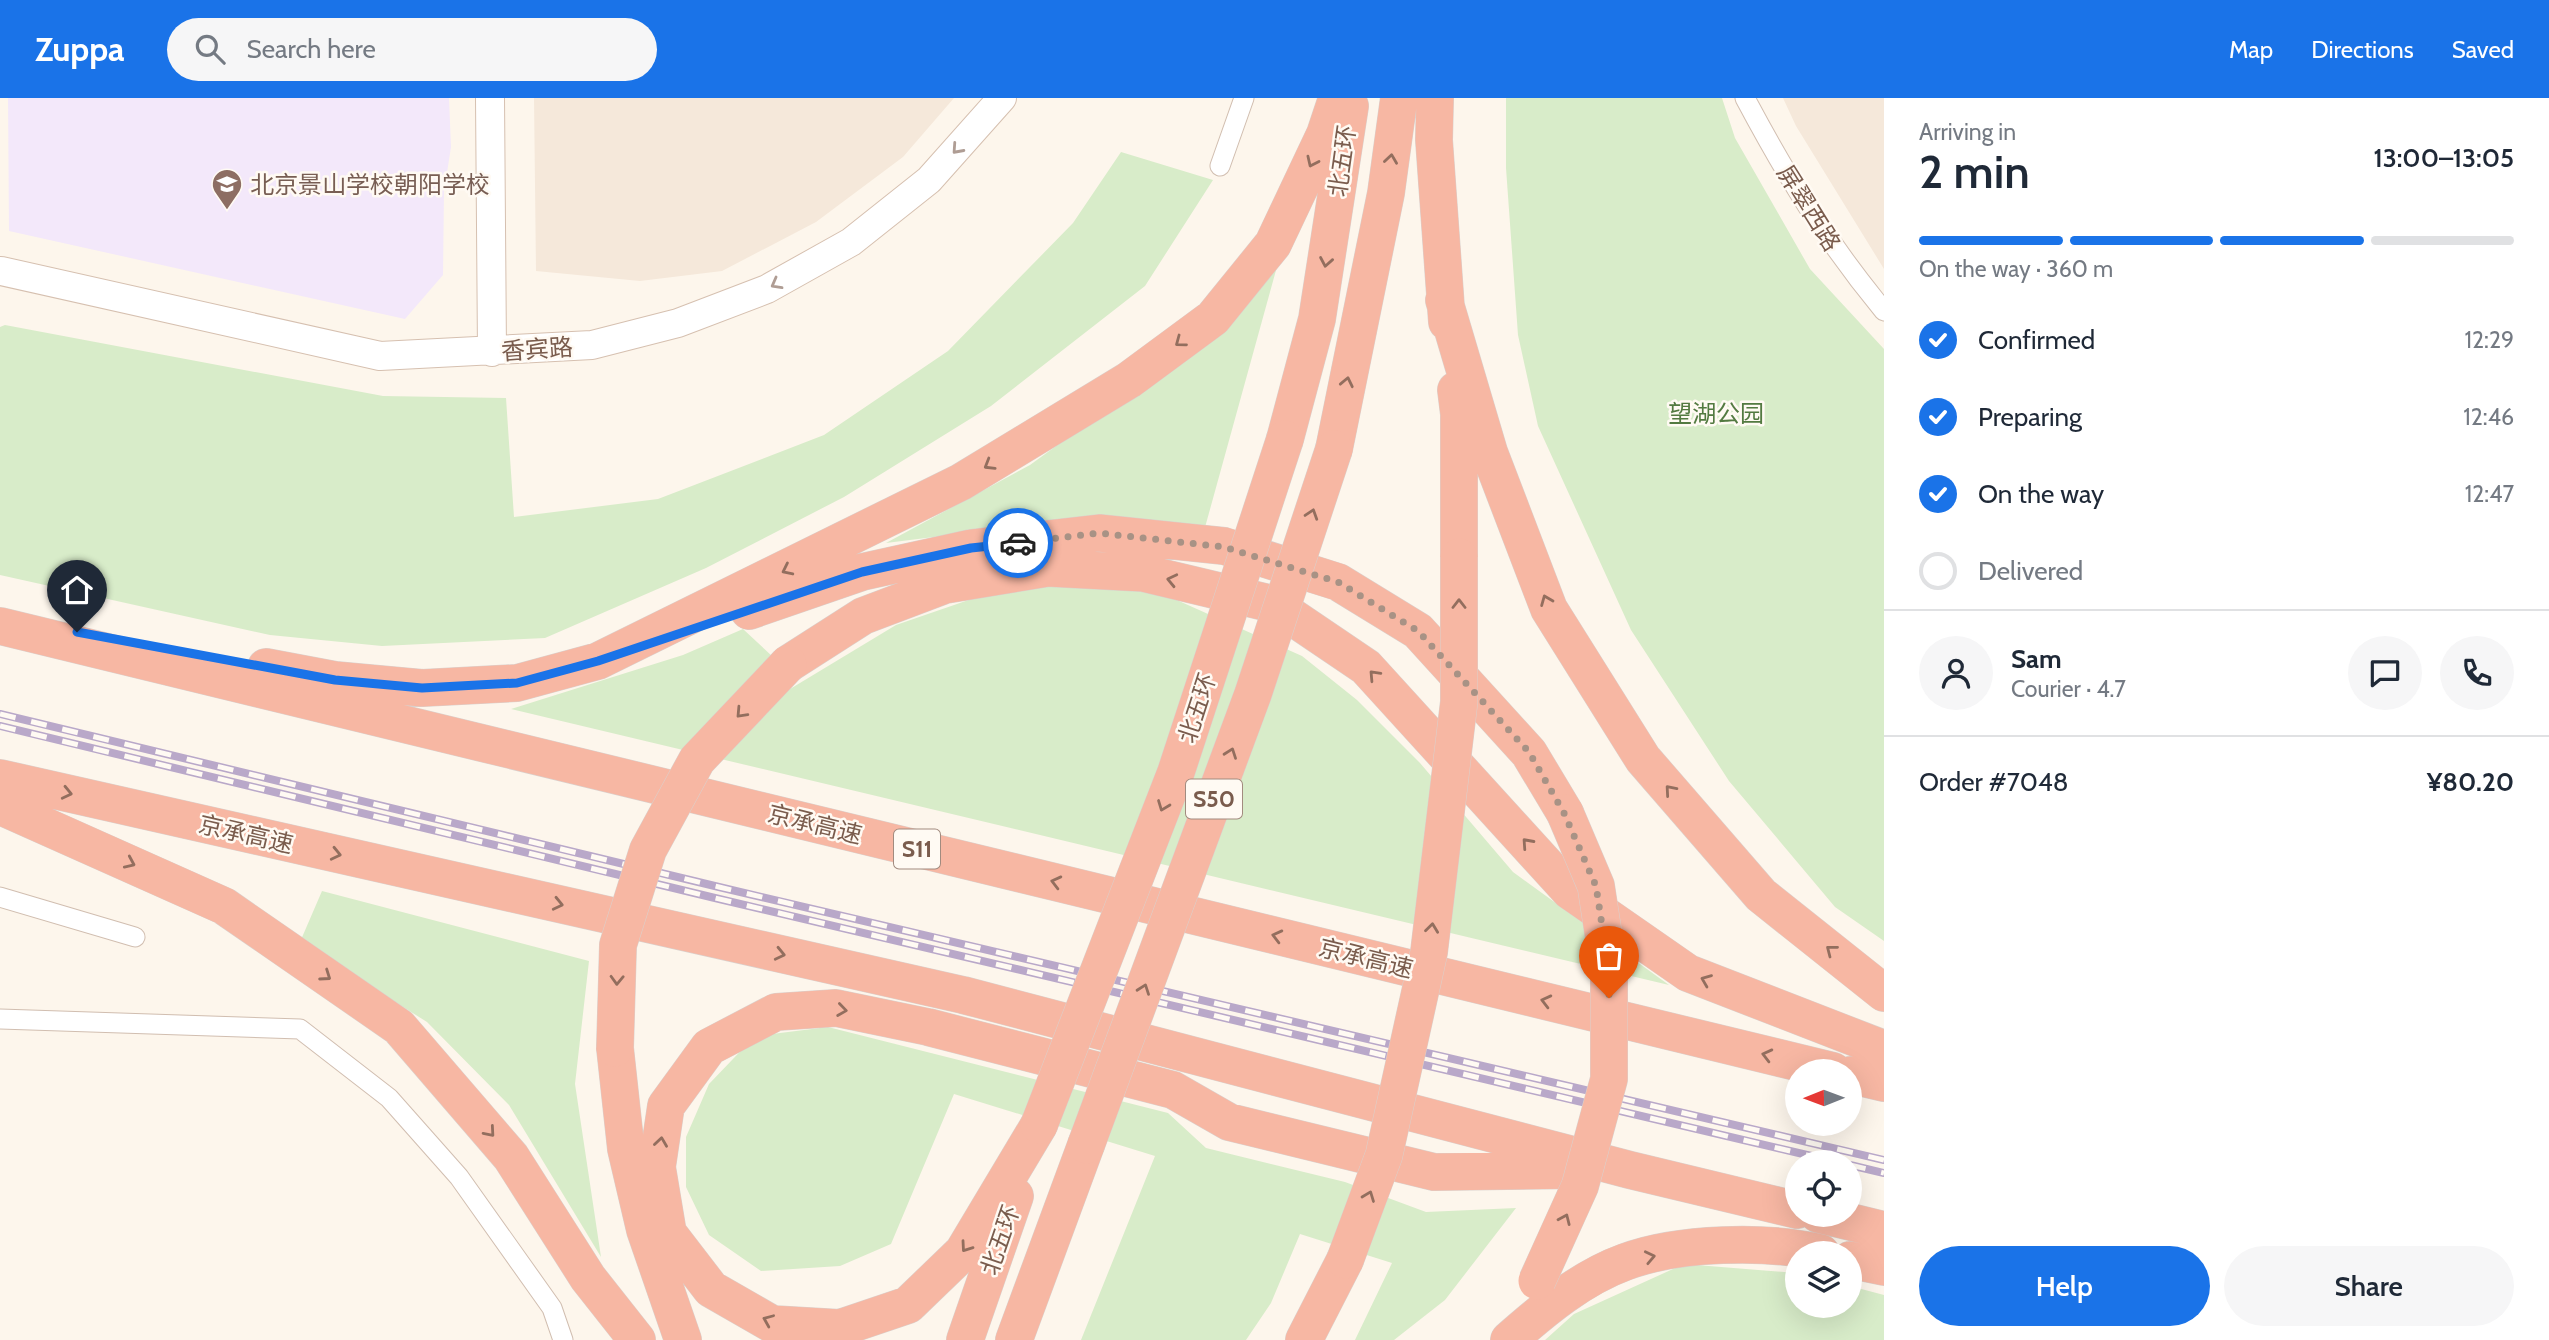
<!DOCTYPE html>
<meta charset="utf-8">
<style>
body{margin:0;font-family:Cabin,"Noto Sans SC",sans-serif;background:#f6f6f7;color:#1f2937;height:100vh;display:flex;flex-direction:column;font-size:26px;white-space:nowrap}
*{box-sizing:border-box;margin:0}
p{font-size:23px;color:#747a83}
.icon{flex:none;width:38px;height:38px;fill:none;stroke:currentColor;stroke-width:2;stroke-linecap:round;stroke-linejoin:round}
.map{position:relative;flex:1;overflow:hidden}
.details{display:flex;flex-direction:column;background:#fff;width:665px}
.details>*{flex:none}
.needle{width:46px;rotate:269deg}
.buttons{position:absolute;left:1785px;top:961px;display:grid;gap:14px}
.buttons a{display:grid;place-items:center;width:77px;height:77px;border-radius:50%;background:#fff;box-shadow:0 7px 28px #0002;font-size:35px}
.pin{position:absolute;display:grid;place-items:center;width:60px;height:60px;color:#fff;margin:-72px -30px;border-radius:50% 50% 50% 0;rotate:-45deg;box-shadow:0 0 7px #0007}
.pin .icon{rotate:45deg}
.courier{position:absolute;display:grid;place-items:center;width:70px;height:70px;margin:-35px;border:5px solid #1a73e8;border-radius:50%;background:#fff;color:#222;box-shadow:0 2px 9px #0007}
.summary em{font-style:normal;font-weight:600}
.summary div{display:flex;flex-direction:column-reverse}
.summary{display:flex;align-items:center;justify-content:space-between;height:119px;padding:0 35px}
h1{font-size:46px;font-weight:600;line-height:52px}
.bar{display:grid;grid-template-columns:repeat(4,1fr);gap:10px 7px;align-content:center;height:84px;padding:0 35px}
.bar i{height:9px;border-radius:5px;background:#e0e1e3}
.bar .on{background:#1a73e8}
.bar p{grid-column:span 4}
.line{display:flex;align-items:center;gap:18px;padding:0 35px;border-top:2px solid #e0e1e3}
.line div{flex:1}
.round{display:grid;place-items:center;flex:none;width:74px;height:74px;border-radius:37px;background:#f6f6f7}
ol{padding:0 35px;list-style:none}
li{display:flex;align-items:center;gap:21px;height:77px}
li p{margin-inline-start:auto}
li .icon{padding:7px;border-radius:50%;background:#1a73e8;color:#fff;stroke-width:4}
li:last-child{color:#747a83}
li i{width:38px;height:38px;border:4px solid #e0e1e3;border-radius:50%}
.primary-button{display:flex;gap:14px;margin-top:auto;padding:14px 35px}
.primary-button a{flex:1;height:80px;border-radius:42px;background:#1a73e8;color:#fff;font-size:28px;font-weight:600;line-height:80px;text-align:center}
.primary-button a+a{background:#f6f6f7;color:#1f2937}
header{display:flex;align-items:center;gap:42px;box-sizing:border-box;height:98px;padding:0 35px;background:#1a73e8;color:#fff}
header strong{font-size:33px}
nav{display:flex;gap:38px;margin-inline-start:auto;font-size:24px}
.search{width:490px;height:63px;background:#f6f6f7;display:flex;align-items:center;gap:18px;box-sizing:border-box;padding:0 24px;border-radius:38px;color:#747a83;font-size:26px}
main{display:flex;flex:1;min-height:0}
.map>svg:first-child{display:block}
.residential{fill:#f5e8da}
.education{fill:#f3e8fa}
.green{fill:#d8ecc9}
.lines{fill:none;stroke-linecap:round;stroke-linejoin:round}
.street-casing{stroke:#d1beb0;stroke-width:21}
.secondary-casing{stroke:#d6c0b0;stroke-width:30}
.highway-casing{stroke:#dad1cd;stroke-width:38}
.street{stroke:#fff;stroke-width:19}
.secondary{stroke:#fff;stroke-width:28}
.highway{stroke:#f7b7a3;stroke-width:37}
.rail-casing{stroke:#b9a8c9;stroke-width:8}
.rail{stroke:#fffaf3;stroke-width:5;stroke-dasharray:16;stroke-linecap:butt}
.highway-bridge-casing{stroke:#dad1cd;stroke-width:38;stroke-linecap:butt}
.highway-bridge{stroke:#f7b7a3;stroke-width:37}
.oneway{stroke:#af9d94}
.oneway2{stroke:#936e5e}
.done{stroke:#a89285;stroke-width:7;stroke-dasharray:0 12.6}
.route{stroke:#1a73e8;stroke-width:9}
.labels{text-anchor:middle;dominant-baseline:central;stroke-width:5;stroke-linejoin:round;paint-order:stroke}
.shield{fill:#fffaf3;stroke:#a28b7f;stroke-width:2}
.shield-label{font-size:23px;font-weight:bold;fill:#7a5c4d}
.street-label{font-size:24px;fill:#7a5c4d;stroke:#fffaf3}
.education-label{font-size:24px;fill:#785e54;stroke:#fffaf3;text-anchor:start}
.park-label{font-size:24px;fill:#537a41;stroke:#fffaf3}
</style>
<header>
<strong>Zuppa</strong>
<div class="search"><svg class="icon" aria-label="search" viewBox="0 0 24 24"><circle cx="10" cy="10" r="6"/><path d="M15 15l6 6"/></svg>Search here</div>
<nav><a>Map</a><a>Directions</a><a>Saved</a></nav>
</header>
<main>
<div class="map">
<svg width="1884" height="1242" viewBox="0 0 1884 1242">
<rect width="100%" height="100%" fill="#fdf6ec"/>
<!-- residential -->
<path class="residential" d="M534 0H954L903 59 816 124 722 173 640 183 536 173Z
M1783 0H1884V171L1796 28Z"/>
<!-- education -->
<path class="education" d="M8 0H449L451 49 444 94 443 177 405 221 9 133Z"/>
<!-- green -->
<path class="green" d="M1506 0H1722L1735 40 1810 171 1884 251V843L1835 809 1729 683 1631 532 1538 328 1518 237 1506 70Z
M1121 54 1213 82 1145 188 991 308 844 399 706 470 545 540 382 548 270 537 0 477V229L5 227 383 298 506 300 514 419 658 401 824 337 948 253 1073 125Z
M1278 165 1204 433 1030 427 886 445 1030 367 1085 327Z
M1083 483 1170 499 1302 558 1357 602 1420 665 1513 774 1669 887 511 611 683 557 743 531 773 559 790 591 896 527 986 496Z
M322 793 589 863 575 986 601 1159 509 1007 427 924 300 844Z
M828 929 1168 1015 1206 1050 1345 1084 1426 1114 1516 1110 1445 1202 1394 1242H1355L1392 1165 1300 1136 1271 1205 1246 1242H1081L1155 1058 954 996 891 1146 840 1168 761 1173 709 1137 686 1089V1039L709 986 755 938Z
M1684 1166 1797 1175V1208H1850V1188L1884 1197V1242H1545L1574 1216Z"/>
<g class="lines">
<!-- street casing -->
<g class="street-casing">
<path id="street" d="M1745 0C1787 79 1827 144 1884 213
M1220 68 1244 0
M0 799 135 839
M0 921 300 931 389 1000 459 1079 552 1210 563 1242"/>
</g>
<!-- secondary casing -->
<g class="secondary-casing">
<path id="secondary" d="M490 0 492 254
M1 173 380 258 592 247 678 225 767 191 851 144 929 82 1002 0"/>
</g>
<!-- highway casing -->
<g class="highway-casing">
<path id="highway" d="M1435 0 1434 42 1447 224
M1444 202 1489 354 1549 511 1643 661 1761 797 1884 895
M1456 292 1459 316V459
M1285 341 1317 221 1350 8
M1334 351 1386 95 1399 0
M749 513 862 474 971 450 1099 435 1224 448 1338 484 1418 533 1529 655 1565 715
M0 528 1833 973
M788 566 863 518 945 487 1048 470 1143 475 1273 506 1366 569 1570 793 1688 875 1884 951
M266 569 335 582 422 590 517 585 598 563 961 384 1129 282 1213 220 1273 146 1325 36 1337 0
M0 680 963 897 1630 1072 1797 1112
M0 708 224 808 399 929 511 1059 588 1180 637 1242
M615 950 626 1051 645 1132 683 1242
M1850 977 1884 985
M1039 1027 963 1154 908 1207 840 1230 772 1226 711 1191 668 1135 657 1069 666 1008 709 949 776 914 836 910 928 929 1173 992 1229 1024 1434 1074 1582 1072
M1818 1116 1884 1132
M1850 1162 1884 1169
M965 1242 1015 1098
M1014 1242 1086 1047
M1304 1242 1345 1162
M1509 1242C1543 1212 1581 1180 1625 1164 1678 1144 1767 1142 1821 1155"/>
</g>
<!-- street -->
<use href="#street" class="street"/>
<!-- secondary -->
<use href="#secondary" class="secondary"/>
<!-- highway -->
<use href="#highway" class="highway"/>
<!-- rail casing -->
<g class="rail-casing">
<path id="rail" d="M0 616 719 789 1884 1062
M0 628 715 800 1837 1064
M1850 1067 1884 1075"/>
</g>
<!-- rail -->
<use href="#rail" class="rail"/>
<!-- highway-bridge casing -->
<g class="highway-bridge-casing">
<path id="highway-bridge" d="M615 950 618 847 648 752 697 662 788 566
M1039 1027 1176 674 1285 341
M1086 1047 1253 596 1334 351
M1345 1162 1384 1057 1429 854 1459 604V459
M1537 1183 1580 1088 1609 981V873L1596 788 1565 715"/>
</g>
<!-- highway-bridge -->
<use href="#highway-bridge" class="highway-bridge"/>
</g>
<!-- one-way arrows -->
<defs><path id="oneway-chevron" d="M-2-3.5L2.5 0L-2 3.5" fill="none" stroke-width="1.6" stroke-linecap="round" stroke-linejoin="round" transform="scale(1.75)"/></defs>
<g class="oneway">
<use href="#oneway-chevron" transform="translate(957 51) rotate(132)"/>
<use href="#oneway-chevron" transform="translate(776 186) rotate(151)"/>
</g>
<g class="oneway2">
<use href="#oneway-chevron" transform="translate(1391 61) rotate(-82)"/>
<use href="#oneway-chevron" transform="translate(1312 64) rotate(115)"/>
<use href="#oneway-chevron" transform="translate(1326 164) rotate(100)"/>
<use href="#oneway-chevron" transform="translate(1180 244) rotate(143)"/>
<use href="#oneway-chevron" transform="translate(1347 284) rotate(-78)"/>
<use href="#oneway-chevron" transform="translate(989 367) rotate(149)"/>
<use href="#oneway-chevron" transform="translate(1312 416) rotate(-72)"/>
<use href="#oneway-chevron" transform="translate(787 472) rotate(154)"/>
<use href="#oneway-chevron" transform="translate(1172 482) rotate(-167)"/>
<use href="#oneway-chevron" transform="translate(1546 502) rotate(-112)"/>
<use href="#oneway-chevron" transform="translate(1459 506) rotate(-90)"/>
<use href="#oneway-chevron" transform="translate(1374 577) rotate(-133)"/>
<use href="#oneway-chevron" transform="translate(741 615) rotate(133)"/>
<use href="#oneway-chevron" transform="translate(1231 655) rotate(-70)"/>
<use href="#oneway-chevron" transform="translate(1670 692) rotate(-131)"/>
<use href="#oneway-chevron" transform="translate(67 695) rotate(13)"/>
<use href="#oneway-chevron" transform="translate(1163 708) rotate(111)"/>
<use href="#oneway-chevron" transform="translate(1527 745) rotate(-132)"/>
<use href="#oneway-chevron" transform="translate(336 756) rotate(13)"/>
<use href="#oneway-chevron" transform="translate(130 765) rotate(24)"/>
<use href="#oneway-chevron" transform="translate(1056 784) rotate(-166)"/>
<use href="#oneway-chevron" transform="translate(558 806) rotate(13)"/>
<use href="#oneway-chevron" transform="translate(1432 830) rotate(-83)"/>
<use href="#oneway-chevron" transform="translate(1277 838) rotate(-166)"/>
<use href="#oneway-chevron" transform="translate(1831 852) rotate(-142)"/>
<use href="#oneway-chevron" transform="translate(780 856) rotate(13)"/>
<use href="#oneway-chevron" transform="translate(326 878) rotate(35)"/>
<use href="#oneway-chevron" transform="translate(617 882) rotate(92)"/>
<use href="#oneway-chevron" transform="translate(1706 882) rotate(-158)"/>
<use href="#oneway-chevron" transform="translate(1144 891) rotate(-70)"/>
<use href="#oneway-chevron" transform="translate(1546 903) rotate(-166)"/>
<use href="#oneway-chevron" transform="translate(842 912) rotate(8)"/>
<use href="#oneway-chevron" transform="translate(1767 957) rotate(-166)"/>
<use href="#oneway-chevron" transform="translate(490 1034) rotate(49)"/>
<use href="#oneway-chevron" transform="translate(661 1044) rotate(-82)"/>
<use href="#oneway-chevron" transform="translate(1369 1098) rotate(-69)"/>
<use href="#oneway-chevron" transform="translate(1565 1121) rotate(-66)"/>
<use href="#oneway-chevron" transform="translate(966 1149) rotate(125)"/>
<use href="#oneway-chevron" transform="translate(1650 1159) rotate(-12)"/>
<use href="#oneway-chevron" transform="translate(768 1222) rotate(-157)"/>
</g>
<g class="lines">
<!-- done -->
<path class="done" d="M1018 445 1099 435 1224 449 1338 484 1418 533 1529 654 1564 715 1596 788 1609 873V900"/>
<!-- route -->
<path class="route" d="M77 534 335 582 422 590 517 585 598 563 862 474 971 450 1018 445"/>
</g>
<!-- icons -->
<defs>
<g id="school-pin" transform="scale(1.575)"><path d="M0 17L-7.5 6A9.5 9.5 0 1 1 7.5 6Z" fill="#8d6e63" stroke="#fffaf3"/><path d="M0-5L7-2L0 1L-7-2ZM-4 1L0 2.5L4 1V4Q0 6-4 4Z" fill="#fff"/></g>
</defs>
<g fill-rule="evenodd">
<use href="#school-pin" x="227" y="86"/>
</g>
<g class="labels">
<!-- shield labels -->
<g class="shield">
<rect x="1186" y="681.5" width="56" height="39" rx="5"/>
<rect x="894" y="731.5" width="46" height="39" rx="5"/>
</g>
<g class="shield-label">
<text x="1214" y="701">S50</text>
<text x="917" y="751">S11</text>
</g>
<!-- street labels -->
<g class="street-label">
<text transform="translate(1342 63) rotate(-82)">北五环</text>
<text transform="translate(1809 110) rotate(58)">屏翠西路</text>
<text transform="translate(537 251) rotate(-4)">香宾路</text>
<text transform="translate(1197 610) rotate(-72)">北五环</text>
<text transform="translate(815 726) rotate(14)">京承高速</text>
<text transform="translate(246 736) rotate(13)">京承高速</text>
<text transform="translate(1366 860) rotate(14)">京承高速</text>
<text transform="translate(1000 1142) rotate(-71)">北五环</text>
</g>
<!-- education labels -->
<g class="education-label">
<text x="250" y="86">北京景山学校朝阳学校</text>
</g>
<!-- park labels -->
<g class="park-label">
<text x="1716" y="315">望湖公园</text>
</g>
</g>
</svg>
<div class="buttons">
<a><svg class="needle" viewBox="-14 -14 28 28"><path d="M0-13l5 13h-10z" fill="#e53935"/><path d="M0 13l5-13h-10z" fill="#747a83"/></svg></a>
<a><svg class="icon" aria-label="locate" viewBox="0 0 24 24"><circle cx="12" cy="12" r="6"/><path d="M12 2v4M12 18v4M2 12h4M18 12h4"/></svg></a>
<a><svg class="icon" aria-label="layers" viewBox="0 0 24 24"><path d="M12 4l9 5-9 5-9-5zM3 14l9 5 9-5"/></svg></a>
</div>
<div class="pin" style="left:1609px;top:900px;background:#ea580c"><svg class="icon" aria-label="bag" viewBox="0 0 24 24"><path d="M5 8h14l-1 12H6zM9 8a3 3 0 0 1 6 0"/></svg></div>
<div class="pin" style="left:77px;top:534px;background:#1f2937"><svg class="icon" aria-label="home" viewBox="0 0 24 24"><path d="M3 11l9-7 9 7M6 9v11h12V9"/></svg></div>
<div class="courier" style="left:1018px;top:445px"><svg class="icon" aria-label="car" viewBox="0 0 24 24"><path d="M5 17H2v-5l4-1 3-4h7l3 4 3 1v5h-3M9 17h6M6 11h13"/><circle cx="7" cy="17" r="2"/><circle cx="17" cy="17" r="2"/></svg></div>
</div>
<section class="details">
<div class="summary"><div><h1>2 min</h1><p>Arriving in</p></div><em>13:00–13:05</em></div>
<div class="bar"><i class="on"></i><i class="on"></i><i class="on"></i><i></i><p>On the way · 360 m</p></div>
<ol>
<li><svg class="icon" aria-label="check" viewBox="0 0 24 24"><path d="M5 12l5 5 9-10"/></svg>Confirmed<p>12:29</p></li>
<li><svg class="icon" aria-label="check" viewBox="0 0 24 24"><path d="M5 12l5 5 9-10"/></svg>Preparing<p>12:46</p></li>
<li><svg class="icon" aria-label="check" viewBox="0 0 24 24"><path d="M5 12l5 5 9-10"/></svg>On the way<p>12:47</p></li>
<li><i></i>Delivered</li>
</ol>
<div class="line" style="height:126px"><a class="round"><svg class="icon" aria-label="person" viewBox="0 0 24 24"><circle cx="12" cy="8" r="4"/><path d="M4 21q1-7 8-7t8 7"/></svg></a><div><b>Sam</b><p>Courier · 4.7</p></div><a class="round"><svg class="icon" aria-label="chat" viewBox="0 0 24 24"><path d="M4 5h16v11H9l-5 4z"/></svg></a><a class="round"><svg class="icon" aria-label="phone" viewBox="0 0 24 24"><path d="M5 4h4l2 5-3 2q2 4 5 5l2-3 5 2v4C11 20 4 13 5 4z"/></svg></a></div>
<div class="line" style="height:91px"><div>Order #7048</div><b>¥80.20</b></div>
<div class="primary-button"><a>Help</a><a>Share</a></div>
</section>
</main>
